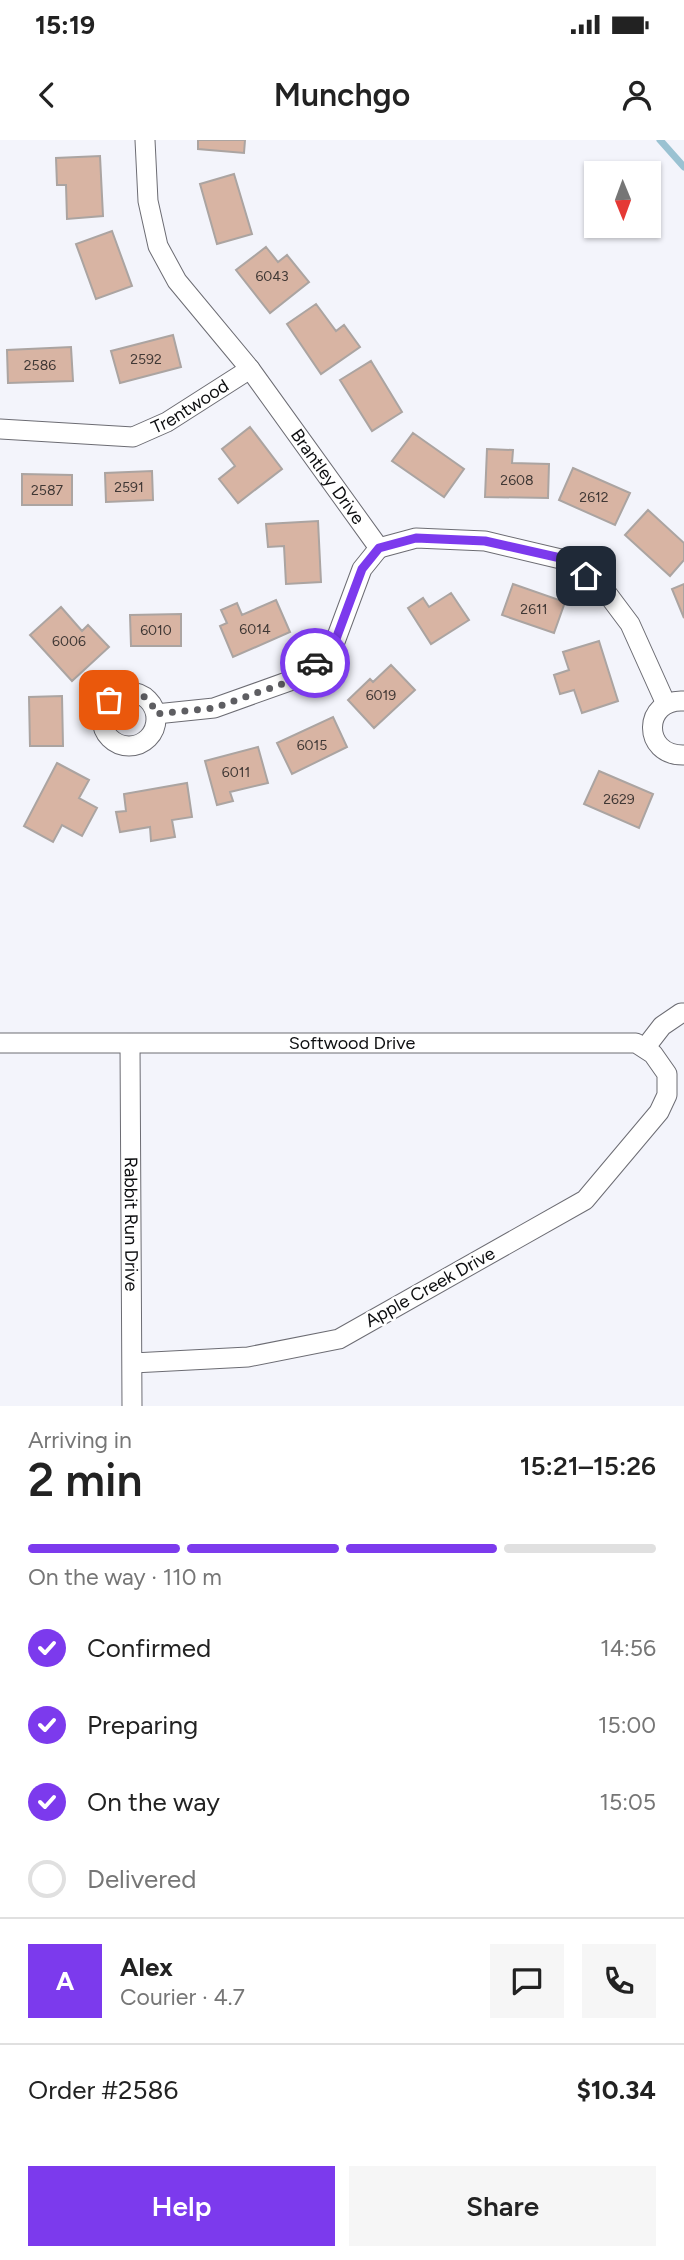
<!DOCTYPE html>
<meta charset="utf-8">
<style>
body{margin:0;font-family:Figtree,sans-serif;background:#f6f6f6;color:#222;height:100vh;display:flex;flex-direction:column;font-size:26px;white-space:nowrap}
*{box-sizing:border-box;margin:0}
p{font-size:23px;color:#767676}
.icon{flex:none;width:38px;height:38px;fill:none;stroke:currentColor;stroke-width:2;stroke-linecap:round;stroke-linejoin:round}
.map{position:relative;height:1266px;overflow:hidden}
.sheet{display:flex;flex-direction:column;background:#fff;flex:1}
.sheet>*{flex:none}
.needle{width:46px;rotate:179deg}
.buttons{position:absolute;left:584px;top:21px;display:grid;gap:14px}
.buttons a{display:grid;place-items:center;width:77px;height:77px;border-radius:0px;background:#fff;box-shadow:0 2px 5px #0004;font-size:35px}
.pin{position:absolute;display:grid;place-items:center;width:60px;height:60px;color:#fff;margin:-30px;border-radius:14px;box-shadow:0 4px 10px #0006}
.courier{position:absolute;display:grid;place-items:center;width:70px;height:70px;margin:-35px;border:5px solid #7c3aed;border-radius:50%;background:#fff;color:#222;box-shadow:0 2px 9px #0007}
.overview em{font-style:normal;font-weight:600}
.overview div{display:flex;flex-direction:column-reverse}
.overview{display:flex;align-items:center;justify-content:space-between;height:119px;padding:0 28px}
h1{font-size:46px;font-weight:600;line-height:52px}
.bar{display:grid;grid-template-columns:repeat(4,1fr);gap:10px 7px;align-content:center;height:84px;padding:0 28px}
.bar i{height:9px;border-radius:5px;background:#e0e0e0}
.bar .on{background:#7c3aed}
.bar p{grid-column:span 4}
.line{display:flex;align-items:center;gap:18px;padding:0 28px;border-top:2px solid #e0e0e0}
.line div{flex:1}
.round{display:grid;place-items:center;flex:none;width:74px;height:74px;border-radius:0px;background:#f6f6f6}
ol{padding:0 28px;list-style:none}
li{display:flex;align-items:center;gap:21px;height:77px}
li p{margin-inline-start:auto}
li .icon{padding:7px;border-radius:50%;background:#7c3aed;color:#fff;stroke-width:4}
li:last-child{color:#767676}
li i{width:38px;height:38px;border:4px solid #e0e0e0;border-radius:50%}
.action{display:flex;gap:14px;margin-top:auto;padding:14px 28px}
.action a{flex:1;height:80px;border-radius:0px;background:#7c3aed;color:#fff;font-size:28px;font-weight:600;line-height:80px;text-align:center}
.action a+a{background:#f6f6f6;color:#222}
.status{display:flex;justify-content:space-between;align-items:center;height:49px;padding:0 35px;background:#fff;direction:ltr}
.status svg{height:19px;fill:currentColor}
header{display:flex;justify-content:space-between;align-items:center;height:91px;padding:0 28px;background:#fff;font-size:32px;font-weight:600}
.map>svg:first-child{display:block}
.lines{fill:none;stroke-linecap:round;stroke-linejoin:round}
.stream{stroke:#9ac2d2;stroke-width:7}
.building{fill:#d8b4a3;stroke:#aba4a1;stroke-width:2}
.minor-casing{stroke:#6c6c73;stroke-width:21}
.minor{stroke:#fff;stroke-width:19}
.done{stroke:#5e5e62;stroke-width:7;stroke-dasharray:0 12.6}
.route{stroke:#7c3aed;stroke-width:9}
.labels{text-anchor:middle;dominant-baseline:central;stroke-width:5;stroke-linejoin:round;paint-order:stroke}
.number-label{font-size:14px;fill:#403835}
.street-label{font-size:18px;fill:#0d0e10;stroke:#fff}
</style>
<div class="status"><b>15:19</b><svg viewBox="0 0 49 12"><path d="M0 12V9h3v3zM5 12V6h3v6zM10 12V3h3v9zM15 12V0h3v12zM26 1h20v11H26zM47 4h2v5h-2z"/></svg></div>
<header><svg class="icon" aria-label="back" viewBox="0 0 24 24"><path d="M15 5l-7 7 7 7"/></svg>Munchgo<svg class="icon" aria-label="person" viewBox="0 0 24 24"><circle cx="12" cy="8" r="4"/><path d="M4 21q1-7 8-7t8 7"/></svg></header>
<div class="map">
<svg width="684" height="1266" viewBox="0 0 684 1266">
<rect width="100%" height="100%" fill="#f3f4fb"/>
<g class="lines">
<!-- stream -->
<path class="stream" d="M660 0 684 27"/>
</g>
<!-- building -->
<path class="building" d="M198 0H245L244 13 198 9Z
M100 16 103 76 67 79 66 45H57L56 18Z
M234 34 252 94 217 104 200 44Z
M112 91 132 146 96 159 76 104Z
M266 107 278 122 287 115 309 142 270 173 236 130Z
M316 164 336 191 344 185 360 207 321 234 287 184Z
M173 195 181 227 120 243 111 211Z
M71 207 73 241 8 243 7 210Z
M371 221 402 272 372 291 340 240Z
M250 287 282 329 238 363 219 339 235 326 222 309Z
M413 293 464 329 444 357 392 321Z
M487 309 513 310 512 323 549 324 548 358 485 357Z
M573 328 630 353 615 385 559 360Z
M152 331 153 360 106 362 105 333Z
M22 334 72 335V365H22Z
M648 370 684 403V420L670 436 625 395Z
M318 381 321 442 286 444 284 406 268 407 266 384Z
M513 444 565 462 554 493 502 475Z
M684 444V478L672 449Z
M451 453 469 480 431 504 408 468 423 458 429 467Z
M276 460 290 492 233 517 220 486 227 483 221 470 237 463 242 475Z
M61 467 82 491 88 485 109 507 72 541 30 495Z
M181 474V506H131L130 475Z
M599 501 618 561 582 573 574 550 560 554 554 535 569 530 563 512Z
M391 525 415 550 374 588 348 560 370 539 373 542Z
M62 556 63 606H30L29 557Z
M333 577 347 607 292 634 277 603Z
M258 607 268 643 230 652 233 661 217 665 205 621Z
M57 623 89 640 79 658 97 668 82 696 62 685 53 702 24 686Z
M599 631 653 654 639 688 584 664Z
M187 643 192 677 172 680 175 697 151 701 150 687 120 692 116 672 126 671 124 654Z"/>
<g class="lines">
<!-- minor casing -->
<g class="minor-casing">
<g id="minor">
<path id="s1" d="M145 0 148 61 158 106 177 141 250 229 379 408"/>
<path id="s2" d="M0 289 133 297 167 282 250 229"/>
<path d="M379 408 416 398 485 401 565 420 606 452 630 484 666 564"/>
<circle cx="129" cy="579" r="27"/>
<path d="M684 561C643 558 641 616 684 615"/>
<path d="M156 574 214 568 298 538 333 507 362 429 379 408"/>
<path id="s3" d="M0 903H636L653 914 667 934V955L659 972 585 1060 339 1199 248 1217 133 1223"/>
<path id="s4" d="M130 904 132 1266"/>
<path d="M645 908 662 886 681 873H684"/>
</g>
</g>
<!-- minor -->
<use href="#minor" class="minor"/>
</g>
<g class="lines">
<!-- done -->
<path class="done" d="M109 560C127 546 149 551 156 574L214 568 299 538 315 523"/>
<!-- route -->
<path class="route" d="M315 523 333 507 362 429 379 408 416 398 485 401 565 419 586 436"/>
</g>
<g class="labels">
<!-- number labels -->
<g class="number-label">
<text x="272" y="136">6043</text>
<text x="146" y="219">2592</text>
<text x="40" y="225">2586</text>
<text x="517" y="340">2608</text>
<text x="129" y="347">2591</text>
<text x="47" y="350">2587</text>
<text x="594" y="357">2612</text>
<text x="534" y="469">2611</text>
<text x="255" y="489">6014</text>
<text x="156" y="490">6010</text>
<text x="69" y="501">6006</text>
<text x="381" y="555">6019</text>
<text x="312" y="605">6015</text>
<text x="236" y="632">6011</text>
<text x="619" y="659">2629</text>
</g>
<!-- street labels -->
<g class="street-label">
<text stroke="none"><textPath href="#s2" startOffset="198">Trentwood</textPath></text>
<text stroke="none"><textPath href="#s1" startOffset="394">Brantley Drive</textPath></text>
<text stroke="none"><textPath href="#s3" startOffset="352">Softwood Drive</textPath></text>
<text stroke="none"><textPath href="#s4" startOffset="180">Rabbit Run Drive</textPath></text>
<text transform="translate(430 1147) rotate(-29)">Apple Creek Drive</text>
</g>
</g>
</svg>
<div class="buttons">
<a><svg class="needle" viewBox="-14 -14 28 28"><path d="M0-13l5 13h-10z" fill="#e53935"/><path d="M0 13l5-13h-10z" fill="#767676"/></svg></a>
</div>
<div class="pin" style="left:109px;top:560px;background:#ea580c"><svg class="icon" aria-label="bag" viewBox="0 0 24 24"><path d="M5 8h14l-1 12H6zM9 8a3 3 0 0 1 6 0"/></svg></div>
<div class="pin" style="left:586px;top:436px;background:#1f2937"><svg class="icon" aria-label="home" viewBox="0 0 24 24"><path d="M3 11l9-7 9 7M6 9v11h12V9"/></svg></div>
<div class="courier" style="left:315px;top:523px"><svg class="icon" aria-label="car" viewBox="0 0 24 24"><path d="M5 17H2v-5l4-1 3-4h7l3 4 3 1v5h-3M9 17h6M6 11h13"/><circle cx="7" cy="17" r="2"/><circle cx="17" cy="17" r="2"/></svg></div>
</div>
<section class="sheet">
<div class="overview"><div><h1>2 min</h1><p>Arriving in</p></div><em>15:21–15:26</em></div>
<div class="bar"><i class="on"></i><i class="on"></i><i class="on"></i><i></i><p>On the way · 110 m</p></div>
<ol>
<li><svg class="icon" aria-label="check" viewBox="0 0 24 24"><path d="M5 12l5 5 9-10"/></svg>Confirmed<p>14:56</p></li>
<li><svg class="icon" aria-label="check" viewBox="0 0 24 24"><path d="M5 12l5 5 9-10"/></svg>Preparing<p>15:00</p></li>
<li><svg class="icon" aria-label="check" viewBox="0 0 24 24"><path d="M5 12l5 5 9-10"/></svg>On the way<p>15:05</p></li>
<li><i></i>Delivered</li>
</ol>
<div class="line" style="height:126px"><b class="round" style="background:#7c3aed;color:#fff">A</b><div><b>Alex</b><p>Courier · 4.7</p></div><a class="round"><svg class="icon" aria-label="chat" viewBox="0 0 24 24"><path d="M4 5h16v11H9l-5 4z"/></svg></a><a class="round"><svg class="icon" aria-label="phone" viewBox="0 0 24 24"><path d="M5 4h4l2 5-3 2q2 4 5 5l2-3 5 2v4C11 20 4 13 5 4z"/></svg></a></div>
<div class="line" style="height:91px"><div>Order #2586</div><b>$10.34</b></div>
<div class="action"><a>Help</a><a>Share</a></div>
</section>
